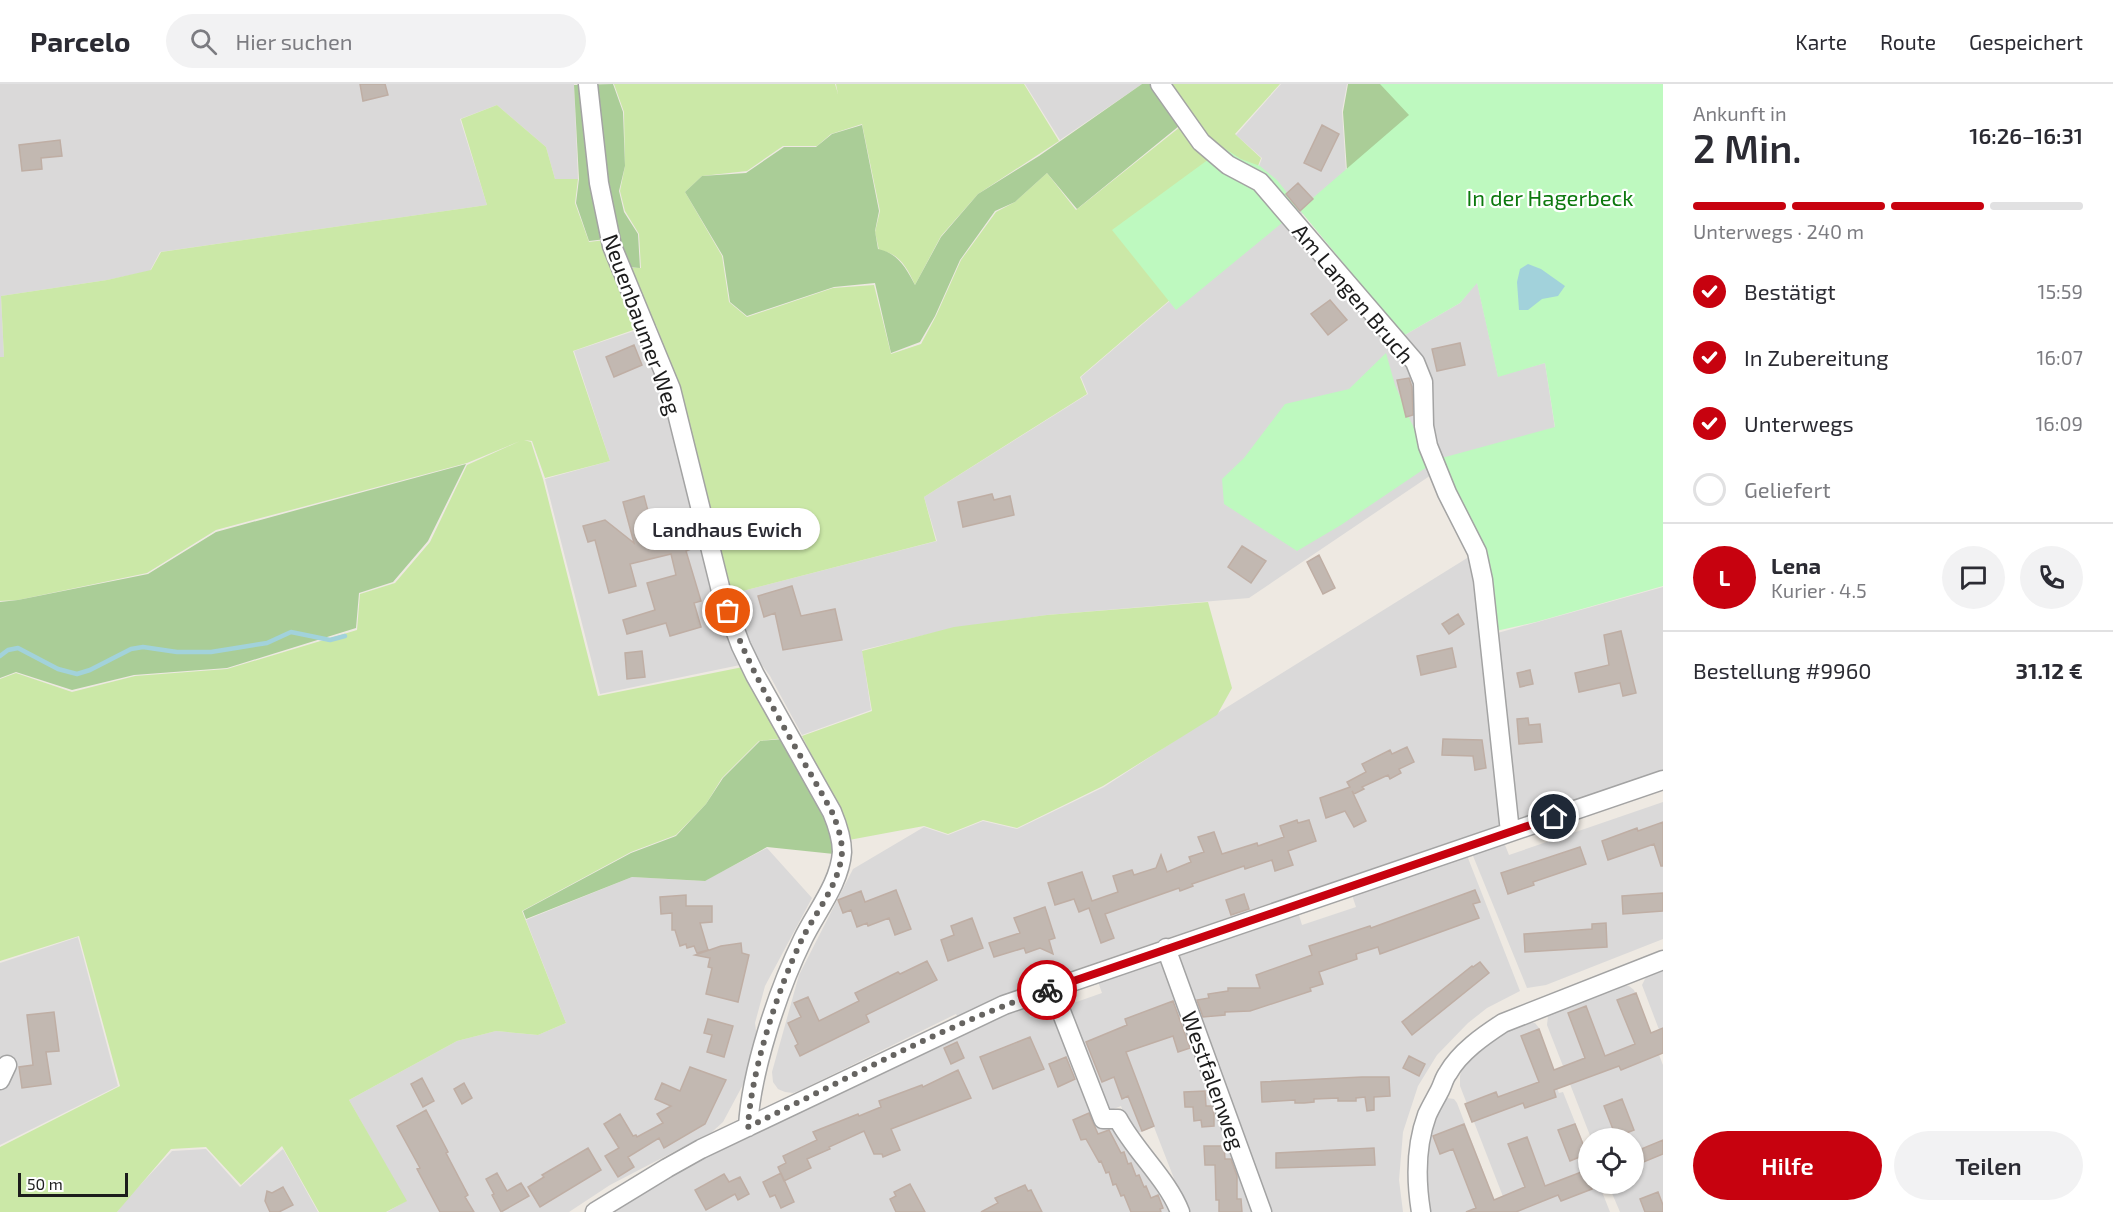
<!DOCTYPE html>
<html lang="de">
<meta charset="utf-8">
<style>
body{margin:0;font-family:"Exo 2",sans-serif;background:#f2f2f3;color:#2b2b33;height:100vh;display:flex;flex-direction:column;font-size:22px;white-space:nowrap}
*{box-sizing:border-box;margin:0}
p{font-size:20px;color:#7c7c81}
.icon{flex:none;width:33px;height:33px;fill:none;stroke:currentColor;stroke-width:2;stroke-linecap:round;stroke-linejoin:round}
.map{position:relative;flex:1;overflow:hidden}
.sheet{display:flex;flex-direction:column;background:#fff;width:450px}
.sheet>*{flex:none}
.tools{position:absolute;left:1578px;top:1044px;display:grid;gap:12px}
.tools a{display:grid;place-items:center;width:66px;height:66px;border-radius:50%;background:#fff;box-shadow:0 2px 4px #0004;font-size:30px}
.scale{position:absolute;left:18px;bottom:15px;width:110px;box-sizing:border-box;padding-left:6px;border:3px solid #1c1c1c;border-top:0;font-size:16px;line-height:21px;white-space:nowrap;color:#1c1c1c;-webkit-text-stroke:4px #fff;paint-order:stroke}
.pin{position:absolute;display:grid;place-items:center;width:51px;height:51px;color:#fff;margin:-26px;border:3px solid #fff;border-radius:50%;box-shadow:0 2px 6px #0007}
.courier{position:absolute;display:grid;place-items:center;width:60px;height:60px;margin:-30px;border:4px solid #c7020f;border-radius:50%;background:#fff;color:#222;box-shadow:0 2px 8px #0007}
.bubble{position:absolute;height:42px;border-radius:21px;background:#fff;box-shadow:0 2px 4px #0004;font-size:20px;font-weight:600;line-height:42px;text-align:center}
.head em{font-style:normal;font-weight:600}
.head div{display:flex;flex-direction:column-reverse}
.head{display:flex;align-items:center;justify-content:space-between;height:102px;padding:0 30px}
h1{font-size:39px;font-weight:600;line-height:45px}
.bar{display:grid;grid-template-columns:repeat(4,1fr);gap:9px 6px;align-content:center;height:72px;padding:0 30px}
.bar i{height:8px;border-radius:4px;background:#e1e1e2}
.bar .selected{background:#c7020f}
.bar p{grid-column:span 4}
.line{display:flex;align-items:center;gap:15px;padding:0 30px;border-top:2px solid #e1e1e2}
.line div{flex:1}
.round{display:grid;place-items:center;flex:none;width:63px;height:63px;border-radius:32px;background:#f2f2f3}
ol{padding:0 30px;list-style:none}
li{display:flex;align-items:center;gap:18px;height:66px}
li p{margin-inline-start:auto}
li .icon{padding:6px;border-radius:50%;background:#c7020f;color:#fff;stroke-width:4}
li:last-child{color:#7c7c81}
li i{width:33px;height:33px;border:3px solid #e1e1e2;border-radius:50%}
.button{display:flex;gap:12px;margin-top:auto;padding:12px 30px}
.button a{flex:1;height:69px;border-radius:36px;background:#c7020f;color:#fff;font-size:24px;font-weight:600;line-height:69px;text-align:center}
.button a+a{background:#f2f2f3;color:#2b2b33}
header{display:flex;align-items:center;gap:36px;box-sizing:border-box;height:84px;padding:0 30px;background:#fff;border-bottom:2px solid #e1e1e2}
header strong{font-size:28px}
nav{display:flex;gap:33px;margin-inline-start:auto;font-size:21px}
.search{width:420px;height:54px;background:#f2f2f3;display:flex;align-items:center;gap:15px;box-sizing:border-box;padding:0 21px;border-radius:33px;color:#7c7c81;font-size:22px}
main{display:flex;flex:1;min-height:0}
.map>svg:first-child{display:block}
.residential{fill:#dad9d9}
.grass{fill:#cbe8a7}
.forest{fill:#aacd97}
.park{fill:#bef9bf}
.water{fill:#a2d2db}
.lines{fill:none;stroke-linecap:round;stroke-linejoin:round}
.stream{stroke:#a2d2db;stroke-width:4.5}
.building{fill:#c2b8b1;stroke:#bfaea4;stroke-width:1.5}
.street-casing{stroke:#a3a3a3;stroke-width:21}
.street{stroke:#fff;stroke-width:18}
.done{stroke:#666461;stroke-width:6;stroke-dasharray:0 10.8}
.route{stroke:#c7020f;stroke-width:8}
.labels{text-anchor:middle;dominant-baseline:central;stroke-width:4.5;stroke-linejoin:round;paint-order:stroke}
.park-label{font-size:22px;fill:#0c790e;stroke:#fff}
.street-label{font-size:22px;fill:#1c1c1c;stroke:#fff}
</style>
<header>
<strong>Parcelo</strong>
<div class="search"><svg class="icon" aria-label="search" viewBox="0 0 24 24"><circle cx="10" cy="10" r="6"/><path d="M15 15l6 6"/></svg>Hier suchen</div>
<nav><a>Karte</a><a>Route</a><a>Gespeichert</a></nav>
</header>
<main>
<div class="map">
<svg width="1663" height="1128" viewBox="0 0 1663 1128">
<rect width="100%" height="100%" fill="#eee9e2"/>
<!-- residential -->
<path class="residential" d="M0 0H574L578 95H555L546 63 497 21 460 35 487 121 160 168 150 187 107 196 1 212 4 273H0Z
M1025 0H1142L1060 56Z
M1281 0H1347L1342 27 1346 87 1297 135 1403 252 1460 219 1477 198 1498 292 1545 279 1556 351 1440 385 1249 514 1047 531 954 544 862 566 871 626 802 651 770 592 761 580 740 581 600 610 545 395 610 377 574 267 640 245 663 301 731 510 937 457 924 413 1088 310 1081 293 1172 215 1256 90 1262 74 1236 51Z
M1472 471 1503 740 1015 906 958 934 956 930 801 1006 793 1009 785 1008 778 1005 773 998 772 988 799 891 853 785 924 743 948 751 983 737 1017 745 1104 703 1216 630Z
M1663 503V686L1513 737 1494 550Z
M1663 718V855L1546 901 1527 904 1471 767 1503 756 1509 771Z
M767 764 812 814 765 902 755 939 757 954 746 995 723 1038 712 1048 610 1101 569 1128H387L406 1117 349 1016 457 957 496 947 538 951 566 939 526 836 632 793 704 797Z
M1466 769 1520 907 1487 924 1468 939 1437 971 1418 1002 1403 1048 1399 1096 1403 1128H1187L1154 1043 1132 1051 1121 1022 1106 1028 1065 922 1102 909 1097 895 1165 872 1167 876 1299 831 1302 841 1356 823 1351 808Z
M78 853 118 1002 0 1061V879Z
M1663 885V956L1642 901 1647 891Z
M1623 901 1629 902 1634 906 1663 981V1128H1620L1608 1100H1634V1054H1591L1547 941 1548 932 1552 928Z
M1024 919 1030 933 1050 926 1056 932 1113 1041 1175 1128H610L708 1068 740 1058Z
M1530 938 1535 939 1539 944 1551 978 1547 980 1559 1009 1563 1008 1588 1071 1584 1073 1588 1086V1100L1595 1101 1599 1100 1610 1128H1509L1460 1002V992L1462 984 1475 970 1505 948Z
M1447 1014 1454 1015 1457 1019 1492 1110 1488 1112 1494 1128H1431L1426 1087 1428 1063 1436 1031 1444 1015Z
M206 1065 240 1103 283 1065 318 1128H117L127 1115 172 1067Z"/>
<!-- grass -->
<path class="grass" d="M614 0H835L838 10 836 0H1024L1059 57 978 110 941 152 915 201C907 183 899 169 879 166L875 148 880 127 862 40 831 50 817 62H783L747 87 702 92 685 108 722 172 729 218 747 233 833 204 874 201 891 270 921 260 936 232 961 176 996 128 1015 118 1047 89 1076 126 1180 43 1166 0H1280L1235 50 1261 74 1255 90 1171 215 1080 293 1087 310 924 413 936 457 731 510 677 298 656 241 639 244 573 267 610 377 545 394 532 357 524 356 531 358 543 395 598 612 743 583 784 654 759 657 722 694 706 720 676 751 631 768 522 827 566 939 538 951 496 947 457 957 349 1016 407 1117 386 1128H319L282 1062 241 1101 206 1063 171 1065 117 1128H0V1063L120 1002 79 852 0 877V595L16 589 72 608 135 592 227 585 357 546 360 510 395 499 430 458 467 381 520 357 467 379 216 446 147 489 18 516 0 517V273H4L1 212 107 196 151 186 161 168 487 121 461 35 497 21 546 63 555 95H578L575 119 589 158 605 156 627 184H641L639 150 625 127 620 107 625 82 624 28Z
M1208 518 1232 604 1217 631 1103 702 1017 744 983 736 948 750 924 742 849 756 840 729 802 652 872 627 862 567 954 543 1047 531Z"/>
<!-- forest -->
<path class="forest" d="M613 0 623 28 625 82 619 107 624 128 638 150 640 184 626 183 606 155 589 157 576 119 579 95 574 1Z
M1142 0H1152L1179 42 1077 125 1047 89 1015 118 995 127 960 176 935 232 920 258 891 269 875 199 834 203 747 232 730 218 723 172 685 108 702 92 746 89 784 63H816L832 50 862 41 879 127 875 147 878 165C898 169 906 184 915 201L941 153 978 110 1039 72Z
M1348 0H1446L1347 87 1343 28Z
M466 380 428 457 393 498 359 509 356 544 227 584 134 591 72 606 16 588 0 594V518L18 516 148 490 216 448Z
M784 655 827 728 834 770 767 763 705 797 632 793 526 835 523 827 631 769 676 752 706 720 723 694 760 657Z"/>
<!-- park -->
<path class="park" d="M1380 0H1663V502L1536 538 1496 547 1482 467 1466 427 1438 375 1555 343 1545 279 1498 293 1477 199 1460 219 1403 252 1299 125 1176 226 1112 146 1224 64 1241 75 1260 82 1277 96 1300 125 1409 31Z
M1386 269 1395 301 1411 338 1433 379 1341 441 1297 467 1224 420 1222 395 1244 374 1285 320 1349 305Z"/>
<!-- water -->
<path class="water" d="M1528 180 1541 185 1565 202 1558 212 1542 215 1528 226H1519L1517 198 1520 185Z"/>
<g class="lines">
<!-- stream -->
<path class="stream" d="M0 572 8 566 18 564 58 585 77 590 90 586 131 565 143 563 177 568H211L267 559 291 548 330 556 345 552"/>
</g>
<!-- building -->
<path class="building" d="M360 0H385L388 11 363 17Z
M1322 41 1339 50 1321 87 1304 79Z
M60 56 62 72 41 74 42 85 22 87 19 61Z
M1298 99 1313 115 1300 127 1286 110Z
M1330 216 1347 236 1328 251 1311 230Z
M1460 259 1465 281 1437 287 1432 265Z
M634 261 642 281 614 293 606 273Z
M1409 294 1412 303 1413 331 1406 333 1397 296Z
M992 410 994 416 1010 412 1014 431 963 443 958 418Z
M644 412 656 457 687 450 691 465 686 467 701 517 694 519 701 543 670 552 666 539 627 550 623 536 655 526 647 499 676 491 671 470 630 480 636 502 609 509 595 456 588 458 583 442 605 436 634 459 623 418Z
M1242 462 1266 477 1251 499 1228 483Z
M1319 471 1335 504 1323 510 1307 478Z
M792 502 801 532 835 525 842 556 783 566 775 529 764 533 758 512Z
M1458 530 1464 540 1449 550 1442 540Z
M1621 547 1636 609 1623 612 1620 599 1579 608 1575 589 1609 581 1604 551Z
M1452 564 1456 583 1421 591 1417 572Z
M642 567 645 593 627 595 625 569Z
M1530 586 1533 600 1520 603 1517 589Z
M1528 634 1529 641 1540 640 1542 658 1519 660 1517 635Z
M1443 655 1482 656 1486 684 1475 686 1473 672 1442 671Z
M1407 663 1414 678 1399 685 1401 689 1390 695 1388 691 1362 703 1364 705 1354 710 1352 707 1366 737 1354 743 1345 727 1326 734 1320 714 1350 703 1347 698 1366 688 1362 680 1390 666 1392 670Z
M1297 736 1298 739 1309 736 1316 757 1288 767 1293 781 1275 787 1272 776 1245 785 1244 782 1192 800 1193 802 1180 807 1179 804 1105 830 1114 854 1101 859 1089 824 1079 828 1074 815 1055 821 1048 799 1082 788 1092 817 1118 808 1113 792 1132 786 1134 791 1156 784 1161 771 1167 788 1191 778 1189 773 1204 768 1198 753 1214 748 1222 770 1257 759 1258 762 1284 753 1280 742Z
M1663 738V782H1661L1654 760 1608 776 1602 757 1637 744 1638 747Z
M1580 763 1586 780 1533 798 1534 801 1508 810 1501 789Z
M896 806 911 845 895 851 889 834 868 842 867 839 857 843 851 826 843 829 838 816 861 807 865 818Z
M1475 806 1480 818 1473 820 1479 834 1380 870 1378 863 1356 870 1357 875 1319 888 1323 900 1310 904 1311 907 1250 927 1225 928V931L1203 933 1197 916 1209 914 1208 910 1228 907V904H1260L1256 891 1312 871 1309 862 1370 842 1371 844Z
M1663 809V827L1623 830 1622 812Z
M1244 810 1249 825 1231 831 1226 816Z
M686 811V822H712V838L700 839 708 866 697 869 694 862 687 864 686 860 680 862 675 846H672V829L661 830 660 813Z
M1045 823 1055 854 1049 856 1053 870 1040 864 1026 869 1024 864 994 873 989 859 1020 849 1014 834Z
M972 834 983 864 948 877 941 856 954 851 951 842Z
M1606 839 1607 863 1525 868 1524 850 1592 845V840Z
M741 859 742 869 749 871 738 918 706 910 712 884 708 883 710 874 695 871 721 862Z
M927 877 937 896 866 931 869 938 800 972 795 962 798 960 788 939 801 933 794 919 808 913 819 937 859 917 855 909 898 888 900 890Z
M1480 878 1489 889 1412 951 1402 938 1472 882 1473 883Z
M1636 909 1651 949 1663 944V969L1621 986 1619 982 1554 1006 1556 1013 1525 1024 1523 1019 1472 1038 1465 1020 1496 1008 1498 1013 1539 998 1521 952 1539 945 1554 986 1585 974 1568 929 1586 922 1605 972 1635 960 1617 916Z
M1173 917 1190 964 1178 968 1173 952 1126 968 1154 1042 1142 1047 1128 1012 1122 1015 1114 993 1102 998 1086 958 1127 941 1125 935Z
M54 928 59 967 46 968 51 1000 22 1004 19 983 33 981 27 931Z
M708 935 733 942 724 973 707 968 712 951 704 949Z
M1030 953 1044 985 993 1005 980 973Z
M957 958 964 974 951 980 944 964Z
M1409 972 1425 980 1419 992 1403 984Z
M1066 973 1075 995 1058 1003 1049 980Z
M690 983 726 996 705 1040 664 1064 659 1054 628 1073 634 1083 618 1093 605 1072 619 1064 604 1040 620 1030 633 1052 636 1051 637 1053 663 1039 657 1030 671 1022 655 1015 662 999 680 1007Z
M958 986 971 1014 891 1045 900 1066 883 1073 882 1070H874L864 1047 829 1063 830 1065 807 1075 811 1084 784 1097 778 1083 786 1079 783 1072 817 1056 813 1048 858 1030 859 1032 881 1023 879 1017 922 1001 923 1003Z
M1362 993H1389L1390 1012 1374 1013V1026L1367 1027 1365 1013 1356 1014V1017H1338V1014L1314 1015V1018L1304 1019H1295V1016L1262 1018 1261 998Z
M422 994 434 1017 423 1023 411 1000Z
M464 999 472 1014 462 1020 454 1005Z
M1205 1007 1206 1022H1212L1214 1030V1042L1202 1043 1201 1036 1194 1037 1193 1023H1185L1184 1008Z
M1622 1015 1634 1046 1616 1053 1604 1022Z
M426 1026 448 1068 446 1069 468 1111 465 1113 474 1128H440L417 1085 420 1084 397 1042Z
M1089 1029 1098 1050 1109 1046 1121 1069 1124 1068 1128 1080 1131 1079 1136 1092 1139 1091 1144 1103 1146 1102 1151 1114 1158 1111 1163 1124 1160 1125 1161 1128H1131L1124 1111 1121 1112 1116 1100 1113 1101 1109 1088 1106 1089 1101 1077 1099 1078 1086 1055 1081 1056 1073 1036Z
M1464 1040 1494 1116 1525 1103 1508 1060 1527 1053 1545 1102 1584 1087 1592 1105 1561 1117 1558 1111 1516 1128H1466L1476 1124 1453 1065 1440 1070 1433 1052Z
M1575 1040 1587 1070 1570 1077 1558 1046Z
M1663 1056V1070L1634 1082V1068Z
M1204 1062H1224L1225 1075H1231L1237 1092V1115H1241L1242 1128H1219V1116H1216L1215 1081H1205Z
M588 1064 601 1086 540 1123 528 1103 544 1093 542 1091Z
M1374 1064 1375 1081 1276 1084V1069Z
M497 1089 507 1107 521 1099 529 1112 501 1128 492 1111 494 1110 486 1095Z
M781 1089 794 1118 781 1124 775 1111 770 1113 763 1098Z
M724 1090 729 1098 740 1093 749 1110 738 1116 735 1110 706 1126 695 1106Z
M910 1100 925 1128H896L890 1115 896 1112 894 1108Z
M1025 1101 1028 1107 1031 1106 1042 1128H981L998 1119 995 1114Z
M283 1103 293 1121 279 1128H270L265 1117 267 1107 272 1109Z
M1658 1108 1663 1121V1128H1645L1640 1115Z"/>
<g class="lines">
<!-- street casing -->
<g class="street-casing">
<path id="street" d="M588 0 599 99 612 162 671 305 722 511 741 562 755 591 832 728C837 740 842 754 842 768 840 799 816 828 803 855 778 906 751 987 748 1043
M1160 0 1201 58 1228 81 1260 98 1415 278 1423 298 1424 342 1428 362 1447 409 1477 468 1483 496 1510 748
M1166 864 1262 1128
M1052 904 1103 1035H1118C1135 1067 1168 1096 1180 1128
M0 996 7 981
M595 1128 667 1084 701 1065 1004 921 1663 696
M1421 1128C1416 1097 1416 1061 1427 1031 1431 1022 1436 1014 1440 1006 1443 1000 1444 994 1448 989 1460 968 1483 952 1503 939L1663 876"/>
</g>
<!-- street -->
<use href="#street" class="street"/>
</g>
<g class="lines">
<!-- done -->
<path class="done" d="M728 527C754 598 796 662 832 728 837 740 842 754 842 768 840 799 816 828 802 855 778 905 751 987 748 1043 845 996 945 941 1047 906"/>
<!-- route -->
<path class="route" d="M1047 906 1554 733"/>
</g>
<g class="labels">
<!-- park labels -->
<g class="park-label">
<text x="1550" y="113">In der Hagerbeck</text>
</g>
<!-- street labels -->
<g class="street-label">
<text transform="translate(1354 209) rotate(50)">Am Langen Bruch</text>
<text transform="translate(643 240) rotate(70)">Neuenbaumer Weg</text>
<text transform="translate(1214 996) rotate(70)">Westfalenweg</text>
</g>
</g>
</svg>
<div class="tools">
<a><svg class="icon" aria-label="locate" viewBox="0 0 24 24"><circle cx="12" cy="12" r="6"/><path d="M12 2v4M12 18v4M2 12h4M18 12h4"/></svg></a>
</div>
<div class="scale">50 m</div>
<div class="pin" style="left:728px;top:527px;background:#ea580c"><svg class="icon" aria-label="bag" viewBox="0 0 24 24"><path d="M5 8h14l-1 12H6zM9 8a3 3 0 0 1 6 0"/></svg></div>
<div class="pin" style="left:1554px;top:733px;background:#1f2937"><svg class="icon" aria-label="home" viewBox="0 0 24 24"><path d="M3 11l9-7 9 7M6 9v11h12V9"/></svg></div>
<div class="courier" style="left:1047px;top:906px"><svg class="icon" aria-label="bike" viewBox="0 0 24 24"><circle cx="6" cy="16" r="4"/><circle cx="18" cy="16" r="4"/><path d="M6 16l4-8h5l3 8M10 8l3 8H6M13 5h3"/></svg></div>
<div class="bubble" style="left:634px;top:424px;width:186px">Landhaus Ewich</div>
</div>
<section class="sheet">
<div class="head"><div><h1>2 Min.</h1><p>Ankunft in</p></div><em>16:26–16:31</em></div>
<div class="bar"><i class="selected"></i><i class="selected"></i><i class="selected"></i><i></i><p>Unterwegs · 240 m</p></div>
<ol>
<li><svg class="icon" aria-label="check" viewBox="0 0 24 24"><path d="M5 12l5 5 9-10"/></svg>Bestätigt<p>15:59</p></li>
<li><svg class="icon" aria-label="check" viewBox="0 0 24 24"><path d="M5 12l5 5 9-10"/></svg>In Zubereitung<p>16:07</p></li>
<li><svg class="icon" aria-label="check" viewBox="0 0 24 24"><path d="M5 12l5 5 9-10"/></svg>Unterwegs<p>16:09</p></li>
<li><i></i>Geliefert</li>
</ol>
<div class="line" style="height:108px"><b class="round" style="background:#c7020f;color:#fff">L</b><div><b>Lena</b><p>Kurier · 4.5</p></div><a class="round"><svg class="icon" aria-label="chat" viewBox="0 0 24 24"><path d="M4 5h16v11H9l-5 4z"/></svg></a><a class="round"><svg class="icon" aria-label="phone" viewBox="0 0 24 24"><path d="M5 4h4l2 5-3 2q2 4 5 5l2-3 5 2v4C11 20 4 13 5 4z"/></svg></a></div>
<div class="line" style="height:78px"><div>Bestellung #9960</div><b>31.12 €</b></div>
<div class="button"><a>Hilfe</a><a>Teilen</a></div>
</section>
</main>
